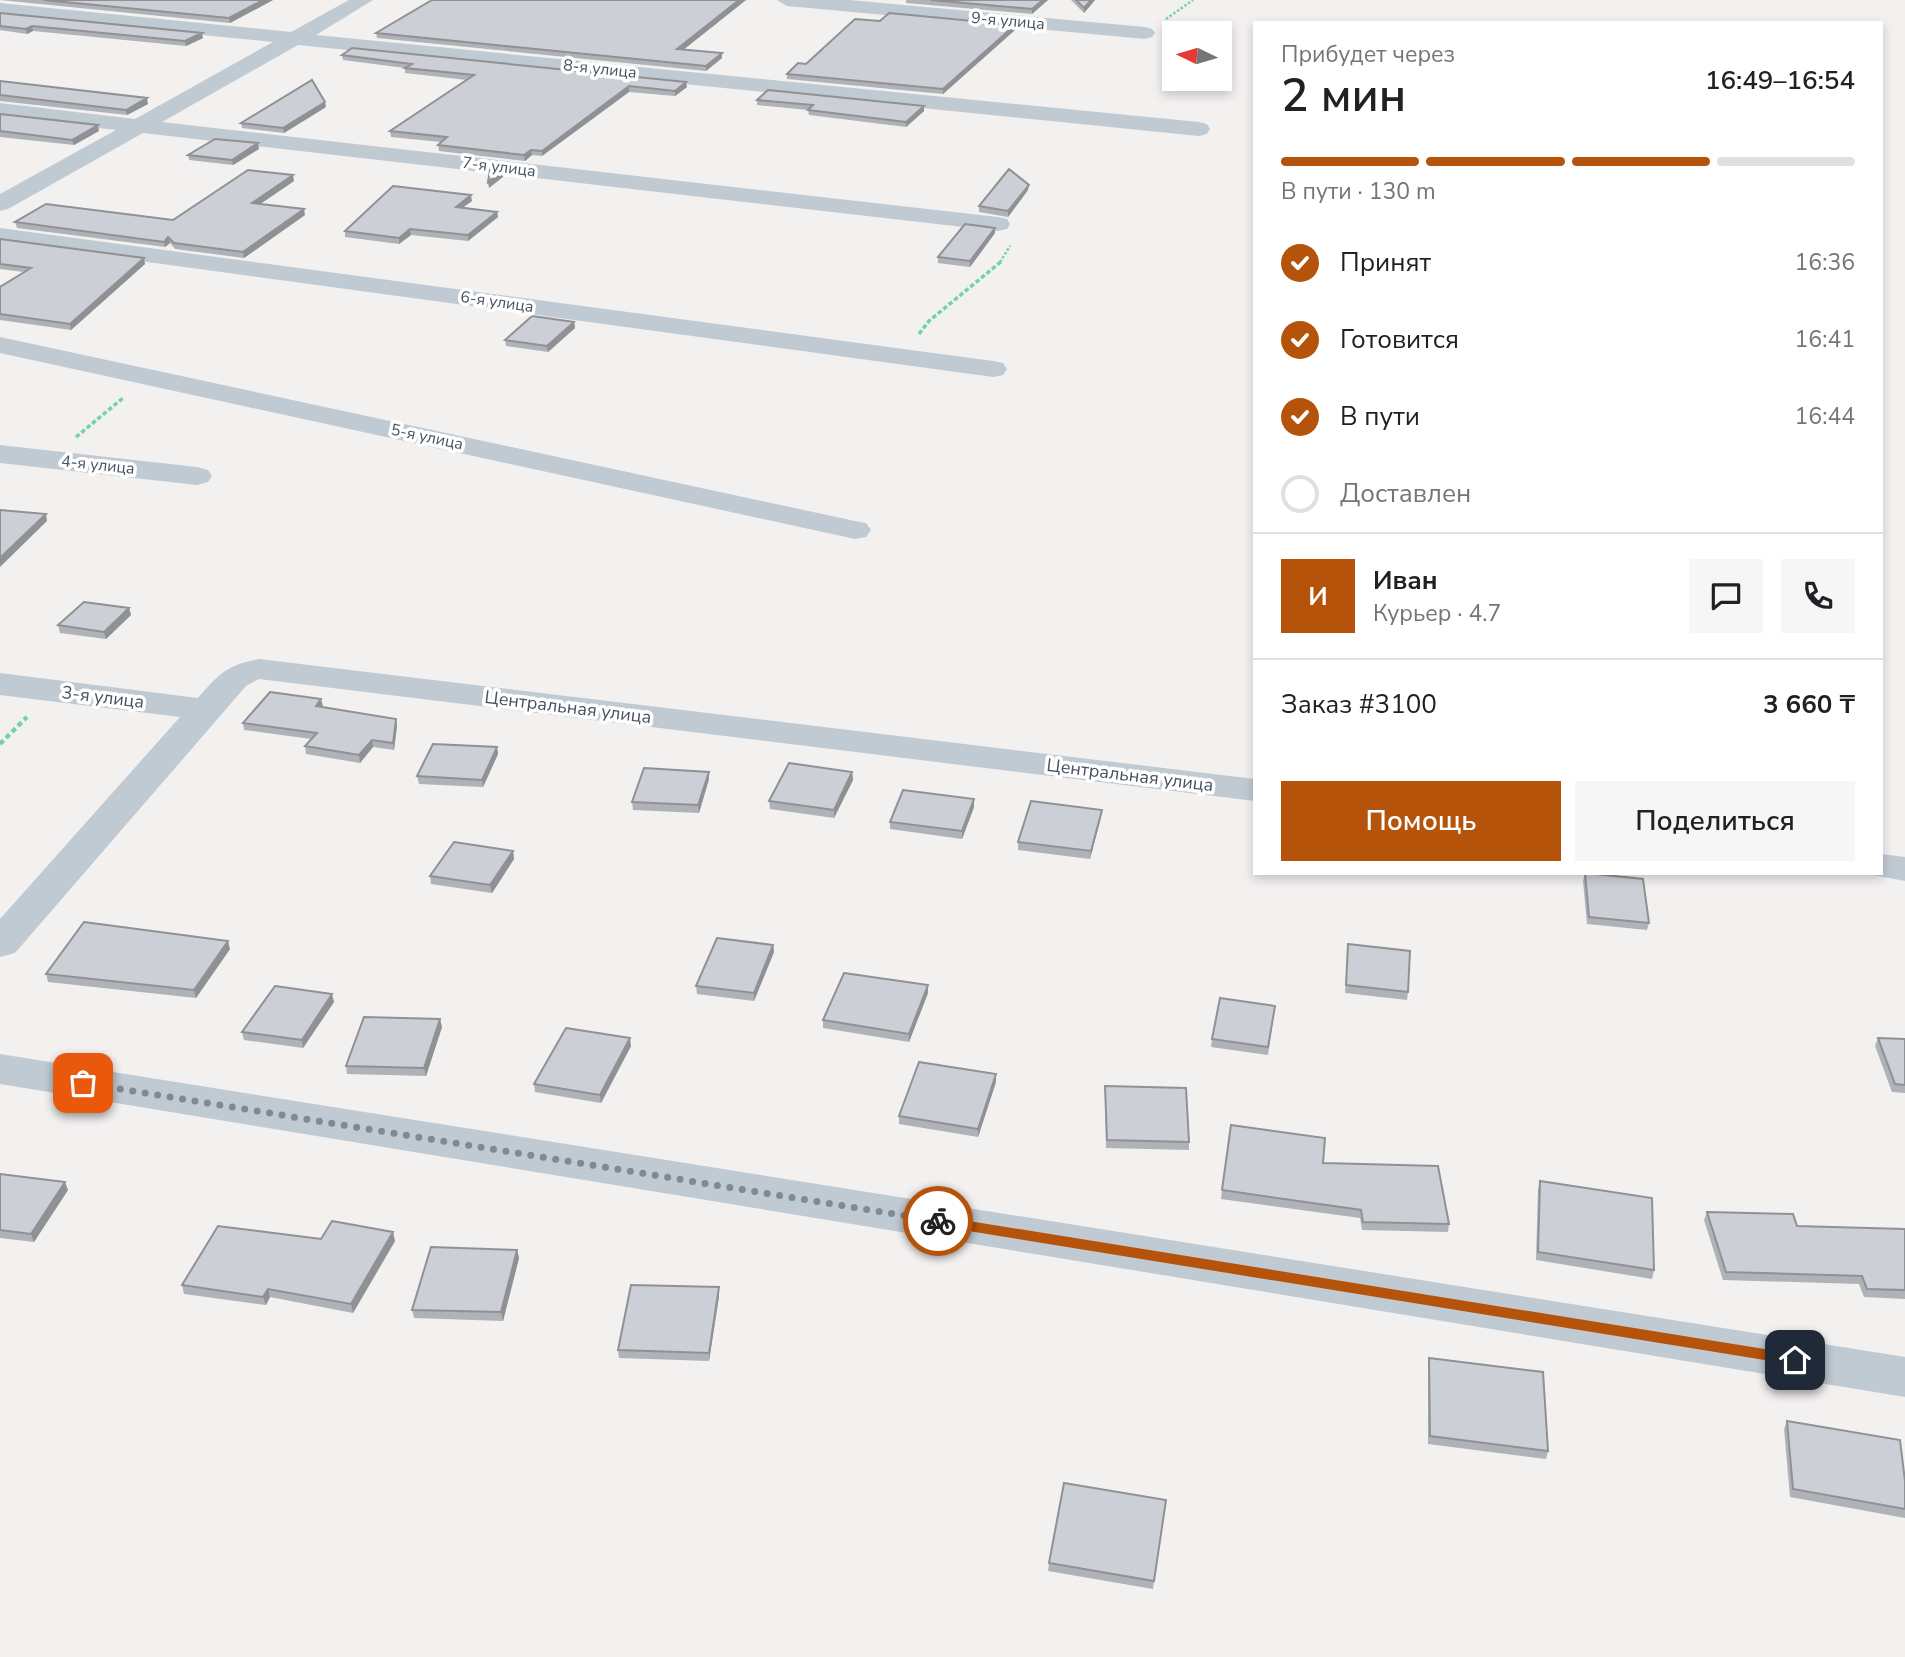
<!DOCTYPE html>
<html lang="ru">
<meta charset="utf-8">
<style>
body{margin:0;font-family:"Nunito Sans",sans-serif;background:#f6f6f6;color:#202124;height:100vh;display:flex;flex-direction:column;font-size:26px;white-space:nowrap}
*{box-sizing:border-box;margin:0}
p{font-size:23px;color:#757577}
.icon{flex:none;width:38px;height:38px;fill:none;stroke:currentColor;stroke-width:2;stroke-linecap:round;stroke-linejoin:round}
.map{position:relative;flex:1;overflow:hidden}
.side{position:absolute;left:1253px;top:21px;width:630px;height:854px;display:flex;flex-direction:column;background:#fff;border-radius:0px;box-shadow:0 4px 10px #0003}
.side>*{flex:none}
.needle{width:46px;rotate:275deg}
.buttons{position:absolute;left:1162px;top:21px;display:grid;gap:14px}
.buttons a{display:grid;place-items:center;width:70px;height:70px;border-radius:0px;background:#fff;box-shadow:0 4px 10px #0003;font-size:35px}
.pin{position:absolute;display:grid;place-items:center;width:60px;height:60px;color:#fff;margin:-30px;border-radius:14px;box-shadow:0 4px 10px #0006}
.courier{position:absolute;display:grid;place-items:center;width:70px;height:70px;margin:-35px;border:5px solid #b45309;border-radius:50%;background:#fff;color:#222;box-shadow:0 2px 9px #0007}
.headline em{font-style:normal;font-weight:600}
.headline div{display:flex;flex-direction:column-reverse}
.headline{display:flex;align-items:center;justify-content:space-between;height:119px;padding:0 28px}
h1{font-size:46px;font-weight:600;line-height:52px}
.bar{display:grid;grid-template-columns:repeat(4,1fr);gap:10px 7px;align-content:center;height:84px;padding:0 28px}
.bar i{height:9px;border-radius:5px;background:#e0e0e0}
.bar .active{background:#b45309}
.bar p{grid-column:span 4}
.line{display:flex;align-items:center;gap:18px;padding:0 28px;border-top:2px solid #e0e0e0}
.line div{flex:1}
.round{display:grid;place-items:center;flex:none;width:74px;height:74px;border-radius:0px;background:#f6f6f6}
ol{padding:0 28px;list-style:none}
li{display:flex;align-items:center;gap:21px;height:77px}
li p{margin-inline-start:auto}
li .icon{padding:7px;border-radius:50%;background:#b45309;color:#fff;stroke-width:4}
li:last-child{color:#757577}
li i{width:38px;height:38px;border:4px solid #e0e0e0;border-radius:50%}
.button{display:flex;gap:14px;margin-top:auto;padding:14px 28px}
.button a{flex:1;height:80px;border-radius:0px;background:#b45309;color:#fff;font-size:28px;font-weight:600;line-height:80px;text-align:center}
.button a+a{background:#f6f6f6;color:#202124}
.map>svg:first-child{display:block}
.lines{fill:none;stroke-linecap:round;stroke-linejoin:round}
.path-far2{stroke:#72d3a8;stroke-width:2.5;stroke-dasharray:2.5 2;stroke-linecap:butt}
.path-far1{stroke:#72d3a8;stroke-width:3.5;stroke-dasharray:4.5 2.5;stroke-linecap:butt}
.path{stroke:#72d3a8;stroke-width:4.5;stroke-dasharray:5 3.5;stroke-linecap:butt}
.street{fill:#c0cad3;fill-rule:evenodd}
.wall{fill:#afb2b7}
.shaded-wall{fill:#8f9195}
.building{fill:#cccfd5;stroke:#8f9195;stroke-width:2}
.route{fill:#b45309}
.done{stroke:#838992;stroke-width:7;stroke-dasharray:0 12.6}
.labels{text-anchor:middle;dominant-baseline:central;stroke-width:7;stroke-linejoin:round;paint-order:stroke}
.far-street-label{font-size:16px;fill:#47525f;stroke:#fff}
.street-label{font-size:18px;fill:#47525f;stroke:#fff}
</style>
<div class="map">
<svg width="1905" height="1657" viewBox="0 0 1905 1657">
<rect width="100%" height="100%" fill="#f3f0f0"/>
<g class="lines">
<!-- path-far2 -->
<path class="path-far2" d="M1166 19 1193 0
M1000 262 1010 246"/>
<!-- path-far1 -->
<path class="path-far1" d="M919 334 929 321 1003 260
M76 437 123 398"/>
<!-- path -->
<path class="path" d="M0 744 27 717"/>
<!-- street -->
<path class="street" d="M349 0H373L316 35 1199 122 1207 124 1210 129 1207 134 1199 136 298 45 162 122 998 217 1007 219 1010 224 1007 229 998 231 143 133 8 209 0 211V194L116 130 0 117V103L135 119 273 42 0 15V3L291 32Z
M777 0H850L1145 27 1152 29 1155 33 1152 37 1145 39 787 6Z
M0 228 993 361 1003 363 1007 369 1003 375 993 377 0 242Z
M0 337 855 521 866 523 871 530 866 537 855 539 0 353Z
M0 445 197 467 208 470 212 476 208 482 197 485 0 463Z
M259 659 1255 779V801L259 679 246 686 15 953 0 957V919L180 717 0 695V673L198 698C219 674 227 665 259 659Z
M1881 854 1905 857V881L1867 874 1881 873Z
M0 1054 1905 1357V1397L0 1084Z"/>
</g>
<!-- wall -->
<path class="wall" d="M0 0H273L230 23Z
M432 0H746L683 50 722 58 706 71 377 38 376 33Z
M906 0H1048L1032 14 906 3Z
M1071 0H1095L1084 13Z
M0 13 203 38 186 46 33 31 27 34 0 30Z
M880 21 1015 25V30L943 94 787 79V74L806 64Z
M342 55 687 87 675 96 629 92 542 156 532 155 525 161 439 151 438 145 441 142 391 137 390 131 467 80 405 73V68L343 60Z
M0 81 148 104 127 115 0 101Z
M757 100 924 106V111L906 127 809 115 808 110 757 105Z
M326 107 284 133 242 128 241 123Z
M0 114 99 131 74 145 0 137Z
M259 149 233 165 189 160 188 155Z
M294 181 260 204 305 215 244 258 175 249 170 243 165 247 17 228 15 222 173 220Z
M1028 190 1008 217 979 212V206Z
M472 201 463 207 497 212 498 217 468 241 411 235 399 244 345 237V231Z
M995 233 970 267 938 263V257Z
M0 239 145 264 71 330 0 320V287L24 272 0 269Z
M574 322 575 328 548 352 506 346 505 340Z
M129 608 131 615 106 639 60 633 58 625Z
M323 707 397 726 394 750 373 747 360 763 306 754 305 746 311 739 244 730 243 723Z
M497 747 498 754 483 787 419 784 417 776Z
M709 772V779L699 813 633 810 632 802Z
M852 772 853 780 834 818 770 809 769 801Z
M974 799V807L962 839 890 829V822Z
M1102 810 1101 817 1090 859 1018 850V842Z
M513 851 514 859 492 893 431 884 430 876Z
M1585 873 1649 923 1647 930 1587 924 1583 881Z
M1348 944 1408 992 1407 1000 1345 993Z
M773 945 774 952 754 1001 697 994 696 986Z
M230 949 196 998 48 982 46 974Z
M928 985V993L909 1042 823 1028V1020Z
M334 1002 303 1048 244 1040 242 1032Z
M1274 1014 1268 1055 1211 1047 1212 1039Z
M442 1027 426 1076 347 1074 346 1066Z
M1878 1038 1905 1039V1093L1892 1092 1875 1046Z
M631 1046 601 1103 535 1092 534 1084Z
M996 1074V1082L978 1137 899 1124V1116Z
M1105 1086 1189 1142V1150L1106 1148Z
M1323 1163 1449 1224 1448 1232 1362 1230 1360 1218 1221 1199 1222 1190Z
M0 1174 68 1190 34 1242 0 1238Z
M1540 1181 1654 1270 1652 1279 1536 1260 1538 1189Z
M1707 1212 1797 1226 1905 1229V1299L1864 1297 1859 1284 1723 1280 1704 1220Z
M321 1239 395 1241 353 1313 270 1297 266 1305 184 1294 182 1285Z
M517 1250 519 1258 503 1321 414 1318 412 1310Z
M719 1287V1296L709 1361 619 1358 618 1350Z
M1429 1358 1548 1451 1546 1459 1428 1444V1367Z
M1787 1421 1905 1509V1518L1790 1497 1784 1429Z
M1166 1500 1153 1589 1048 1571 1049 1563Z"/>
<!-- shaded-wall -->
<path class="shaded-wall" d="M263 0H273L230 23 229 18Z
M739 0H746L678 54 677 49Z
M1043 0H1048L1032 14V9Z
M1091 0H1095L1084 13V8Z
M1015 25V30L943 94V89Z
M32 26 33 31 27 34 26 29Z
M202 33 203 38 186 46 185 41Z
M722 53V58L706 71V66Z
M686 82 687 87 675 96V91Z
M629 86V92L542 156V151Z
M147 98 148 104 127 115 126 110Z
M325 102 326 107 284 133 283 128Z
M924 106V111L906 127V122Z
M98 125 99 131 74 145 72 140Z
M258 143 259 149 233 165 232 160Z
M531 150 532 155 525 161 524 155Z
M503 171V177L489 188 488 182Z
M293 175 294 181 253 209 252 203Z
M1029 185 1028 190 1008 217V211Z
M471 195 472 201 457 212 456 207Z
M304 209 305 215 244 258 243 252Z
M497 212 498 217 468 241V235Z
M995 228V233L970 267V261Z
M410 229 411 235 399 244V238Z
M168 237 170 243 165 247 164 242Z
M144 258 145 264 71 330 70 324Z
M574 322 575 328 548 352 547 346Z
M46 514 47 521 0 567V558Z
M129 608 131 615 106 639 104 632Z
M321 699 323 706H316Z
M396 719 397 726 394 750 393 743Z
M372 740 373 747 360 763 359 755Z
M497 747 498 754 483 787 482 780Z
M709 772V779L699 813 698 805Z
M852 772 853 780 834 818V810Z
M974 799V807L962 839V831Z
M1102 810 1101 817 1090 859 1091 851Z
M513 851 514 859 492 893 490 885Z
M228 941 230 949 196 998 194 990Z
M773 945 774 952 754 1001V993Z
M928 985V993L909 1042V1034Z
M332 994 334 1002 303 1048 302 1040Z
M440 1019 442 1027 426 1076 424 1068Z
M630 1038 631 1046 601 1103 600 1095Z
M996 1074V1082L978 1137V1129Z
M65 1182 68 1190 34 1242 31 1234Z
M393 1232 395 1241 353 1313 351 1304Z
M517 1250 519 1258 503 1321 501 1312Z
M719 1287V1296L709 1361V1353Z
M268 1289 270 1297 266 1305 263 1297Z"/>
<!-- building -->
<path class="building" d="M44 0H263L229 18Z
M432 0H739L677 49 722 53 706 66 376 33Z
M931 0H1043L1032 9Z
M1076 0H1091L1084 8Z
M0 13 202 33 185 41 32 26 26 29 0 26Z
M889 13 1015 25 943 89 787 74 798 63 806 64 855 19 880 21Z
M352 48 686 82 675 91 629 86 542 151 531 150 524 155 438 145 447 137 390 131 474 75 405 68 412 64 342 55Z
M312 80 325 102 283 128 241 123Z
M0 81 147 98 126 110 0 95Z
M768 90 924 106 906 122 808 110 813 105 757 100Z
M0 114 98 125 72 140 0 131Z
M215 139 258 143 232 160 188 155Z
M1009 169 1029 185 1008 211 979 206Z
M248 170 293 175 252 203 304 209 243 252 174 243 168 237 164 242 15 222 46 204 173 220Z
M490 170 503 171 488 182Z
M393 186 471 195 456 207 497 212 468 235 410 229 399 238 345 231Z
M965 224 995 228 970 261 938 257Z
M0 239 144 258 70 324 0 314V287L31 268 0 264Z
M532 316 574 322 547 346 505 340Z
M0 510 46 514 0 558Z
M84 602 129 608 104 632 58 625Z
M270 692 321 699 316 706 396 719 393 743 372 740 359 755 305 746 317 733 243 723Z
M433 744 497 747 482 780 417 776Z
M789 763 852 772 834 810 769 801Z
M644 768 709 772 698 805 632 802Z
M903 790 974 799 962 831 890 822Z
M1031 801 1102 810 1091 851 1018 842Z
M454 842 513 851 490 885 430 876Z
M1585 873 1643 879 1649 923 1589 917Z
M84 922 228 941 194 990 46 974Z
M717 938 773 945 754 993 696 986Z
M1348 944 1410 951 1408 992 1346 985Z
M844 973 928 985 909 1034 823 1020Z
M275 986 332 994 302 1040 242 1032Z
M1220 998 1275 1006 1268 1047 1212 1039Z
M364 1017 440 1019 424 1068 346 1066Z
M566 1028 630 1038 600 1095 534 1084Z
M1878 1038 1905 1039V1085L1895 1084Z
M919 1062 996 1074 978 1129 899 1116Z
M1105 1086 1186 1088 1189 1142 1107 1140Z
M1231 1125 1325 1138 1323 1163 1438 1166 1449 1224 1363 1222 1361 1210 1222 1190Z
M0 1174 65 1182 31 1234 0 1230Z
M1540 1181 1652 1198 1654 1270 1538 1252Z
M1707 1212 1793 1214 1797 1226 1905 1229V1290L1867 1289 1862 1276 1726 1272Z
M332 1221 393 1232 351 1304 268 1289 263 1297 182 1285 218 1226 321 1239Z
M431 1247 517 1250 501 1312 412 1310Z
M631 1285 719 1287 709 1353 618 1350Z
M1429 1358 1543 1372 1548 1451 1430 1436Z
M1787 1421 1900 1440 1905 1481V1509L1793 1489Z
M1064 1483 1166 1500 1154 1581 1049 1563Z"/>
<!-- route -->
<path class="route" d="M938 1216 1795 1354 1802 1360 1795 1365 938 1226 930 1221Z"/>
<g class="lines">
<!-- done -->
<path class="done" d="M83 1083 938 1221"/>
</g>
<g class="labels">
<!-- far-street labels -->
<g class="far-street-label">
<text transform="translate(1008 21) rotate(5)">9-я улица</text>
<text transform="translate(600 69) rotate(6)">8-я улица</text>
<text transform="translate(499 167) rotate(7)">7-я улица</text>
<text transform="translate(497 302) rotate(8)">6-я улица</text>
<text transform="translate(427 437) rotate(12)">5-я улица</text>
<text transform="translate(98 465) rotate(6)">4-я улица</text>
</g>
<!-- street labels -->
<g class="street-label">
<text transform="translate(103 697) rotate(7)">3-я улица</text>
<text transform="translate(568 707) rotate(7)">Центральная улица</text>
<text transform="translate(1130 775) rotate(7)">Центральная улица</text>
</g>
</g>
</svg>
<div class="buttons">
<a><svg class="needle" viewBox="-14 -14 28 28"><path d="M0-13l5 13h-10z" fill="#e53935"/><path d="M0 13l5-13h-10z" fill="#757577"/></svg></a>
</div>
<div class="pin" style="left:83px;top:1083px;background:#ea580c"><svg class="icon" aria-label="bag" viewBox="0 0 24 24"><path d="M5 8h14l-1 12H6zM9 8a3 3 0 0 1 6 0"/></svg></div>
<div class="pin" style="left:1795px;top:1360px;background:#1f2937"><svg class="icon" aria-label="home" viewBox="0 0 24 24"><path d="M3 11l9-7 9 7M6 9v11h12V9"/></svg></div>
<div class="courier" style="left:938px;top:1221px"><svg class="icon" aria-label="bike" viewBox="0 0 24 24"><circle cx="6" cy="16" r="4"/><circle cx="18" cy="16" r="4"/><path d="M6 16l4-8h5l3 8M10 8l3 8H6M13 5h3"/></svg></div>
<section class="side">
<div class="headline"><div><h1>2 мин</h1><p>Прибудет через</p></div><em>16:49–16:54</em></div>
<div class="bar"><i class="active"></i><i class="active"></i><i class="active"></i><i></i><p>В пути · 130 m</p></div>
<ol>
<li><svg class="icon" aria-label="check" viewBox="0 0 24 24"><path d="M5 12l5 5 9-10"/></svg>Принят<p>16:36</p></li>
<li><svg class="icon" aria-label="check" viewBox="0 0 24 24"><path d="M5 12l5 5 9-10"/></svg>Готовится<p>16:41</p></li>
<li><svg class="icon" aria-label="check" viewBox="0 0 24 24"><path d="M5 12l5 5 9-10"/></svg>В пути<p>16:44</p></li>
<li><i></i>Доставлен</li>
</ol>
<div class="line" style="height:126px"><b class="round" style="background:#b45309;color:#fff">И</b><div><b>Иван</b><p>Курьер · 4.7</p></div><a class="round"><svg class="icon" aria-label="chat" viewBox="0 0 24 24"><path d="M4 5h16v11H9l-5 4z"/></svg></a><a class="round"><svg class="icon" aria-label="phone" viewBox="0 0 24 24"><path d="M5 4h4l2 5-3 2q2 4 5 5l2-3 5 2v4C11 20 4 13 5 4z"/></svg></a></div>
<div class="line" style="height:91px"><div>Заказ #3100</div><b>3 660 ₸</b></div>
<div class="button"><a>Помощь</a><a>Поделиться</a></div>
</section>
</div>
